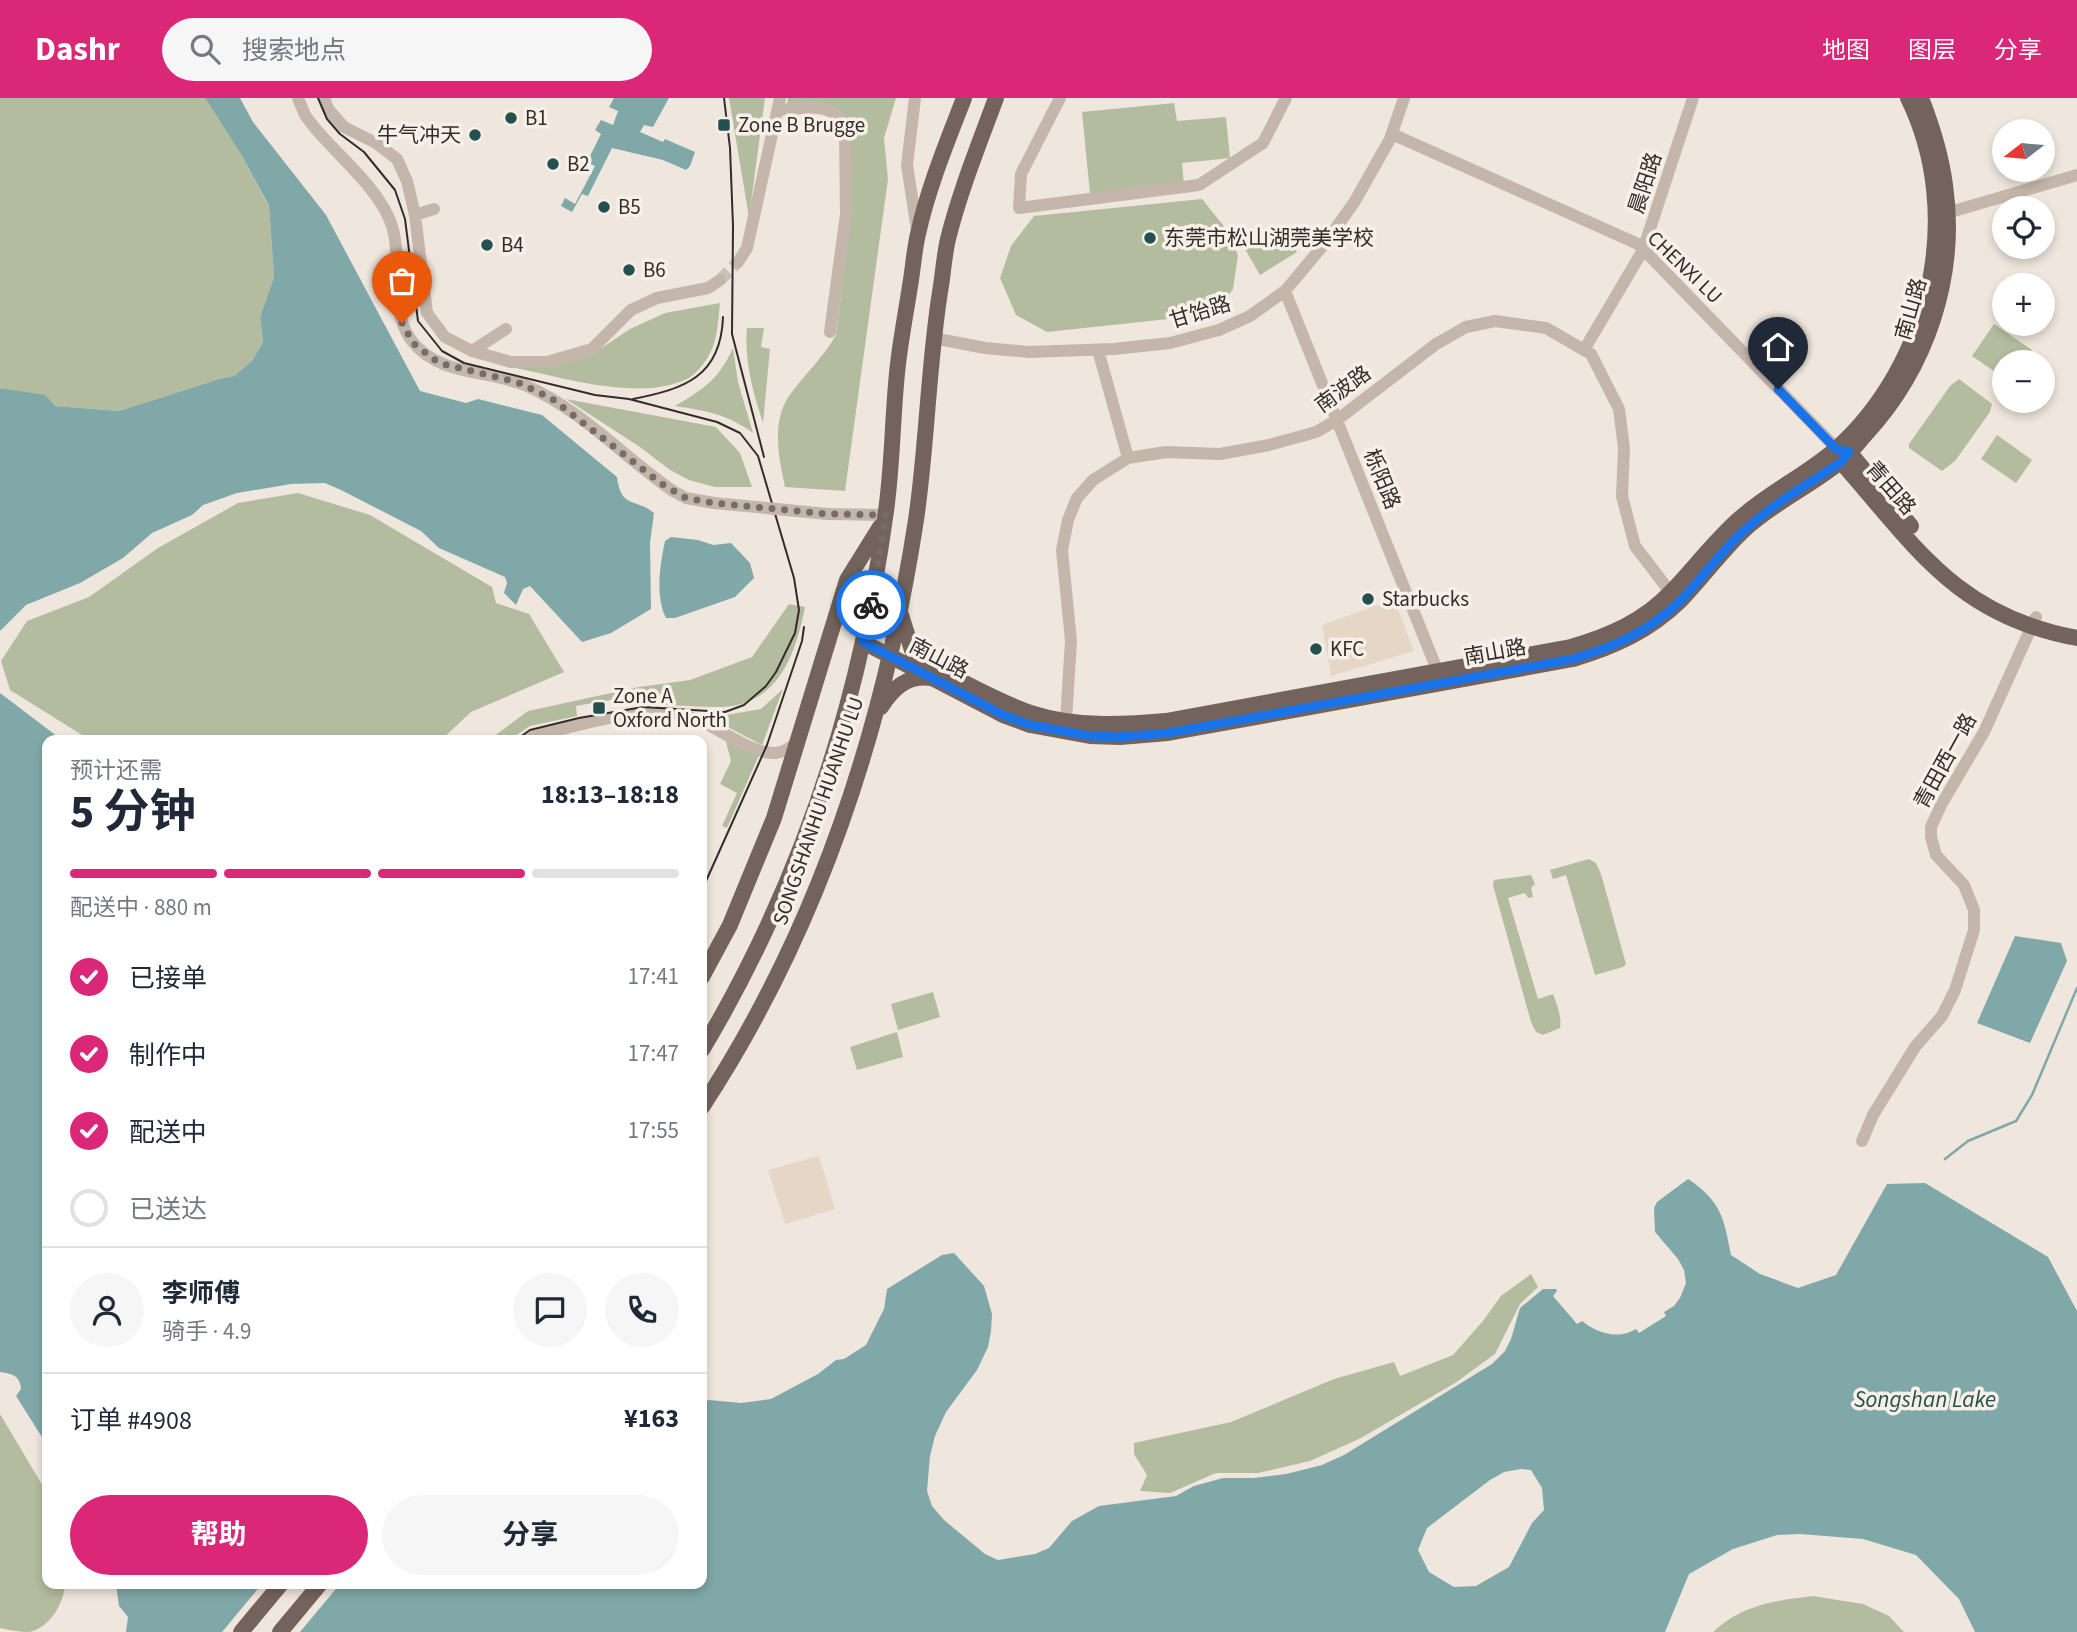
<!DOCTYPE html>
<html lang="zh">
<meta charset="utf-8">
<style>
body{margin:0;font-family:"Source Sans 3","Noto Sans SC",sans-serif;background:#f6f6f7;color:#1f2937;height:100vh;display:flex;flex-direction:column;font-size:26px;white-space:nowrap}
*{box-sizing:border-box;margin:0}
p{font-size:23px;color:#747a83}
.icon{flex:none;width:38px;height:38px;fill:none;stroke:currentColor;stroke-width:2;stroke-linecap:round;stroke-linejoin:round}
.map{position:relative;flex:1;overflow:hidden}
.drawer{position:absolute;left:42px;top:637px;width:665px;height:854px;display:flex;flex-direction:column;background:#fff;border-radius:14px;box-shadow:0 4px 10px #0003}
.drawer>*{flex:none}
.needle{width:46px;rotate:254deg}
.buttons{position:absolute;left:1992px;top:21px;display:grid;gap:14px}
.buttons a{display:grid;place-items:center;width:63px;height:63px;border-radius:50%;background:#fff;box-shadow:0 4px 10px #0003;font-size:35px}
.pin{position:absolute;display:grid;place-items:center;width:60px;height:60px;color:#fff;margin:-72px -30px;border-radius:50% 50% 50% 0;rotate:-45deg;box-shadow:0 0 7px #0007}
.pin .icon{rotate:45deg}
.courier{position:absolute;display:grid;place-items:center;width:70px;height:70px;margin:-35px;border:5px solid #1a73e8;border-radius:50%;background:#fff;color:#222;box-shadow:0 2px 9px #0007}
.head em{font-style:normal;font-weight:700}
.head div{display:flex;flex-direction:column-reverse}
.head{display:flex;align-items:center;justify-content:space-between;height:119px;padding:0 28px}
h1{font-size:46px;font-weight:700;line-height:52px}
.bar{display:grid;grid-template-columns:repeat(4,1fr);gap:10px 7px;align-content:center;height:84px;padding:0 28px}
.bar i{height:9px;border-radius:5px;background:#e0e1e3}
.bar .selected{background:#db2777}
.bar p{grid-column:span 4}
.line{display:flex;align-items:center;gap:18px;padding:0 28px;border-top:2px solid #e0e1e3}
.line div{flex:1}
.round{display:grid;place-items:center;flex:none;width:74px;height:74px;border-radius:37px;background:#f6f6f7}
ol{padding:0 28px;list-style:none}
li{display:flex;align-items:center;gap:21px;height:77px}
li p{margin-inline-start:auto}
li .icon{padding:7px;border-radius:50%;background:#db2777;color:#fff;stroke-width:4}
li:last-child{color:#747a83}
li i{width:38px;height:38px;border:4px solid #e0e1e3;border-radius:50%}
.action{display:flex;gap:14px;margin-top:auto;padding:14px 28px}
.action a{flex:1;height:80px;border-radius:42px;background:#db2777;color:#fff;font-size:28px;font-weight:700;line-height:80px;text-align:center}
.action a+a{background:#f6f6f7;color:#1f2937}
header{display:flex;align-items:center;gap:42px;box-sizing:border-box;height:98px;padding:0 35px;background:#db2777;color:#fff}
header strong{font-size:33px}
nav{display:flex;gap:38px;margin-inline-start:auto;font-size:24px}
.search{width:490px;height:63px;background:#f6f6f7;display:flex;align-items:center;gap:18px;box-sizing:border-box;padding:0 24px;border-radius:38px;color:#747a83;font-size:26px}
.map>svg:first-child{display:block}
.green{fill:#b4bc9f}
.plaza{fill:#e5d6c6}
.water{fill:#80a8a8;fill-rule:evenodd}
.pier{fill:#efe6dd}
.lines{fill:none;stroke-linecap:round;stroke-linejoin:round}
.stream{stroke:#80a8a8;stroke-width:2.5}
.minor-tunnel{stroke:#cac1b9;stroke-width:12;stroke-dasharray:12 6;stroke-linecap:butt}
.minor{stroke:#c5b6ab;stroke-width:12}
.major{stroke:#74635c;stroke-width:16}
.tram{stroke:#342c29;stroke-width:2}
.minor-bridge{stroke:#c5b6ab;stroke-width:12}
.done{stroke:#756d68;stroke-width:7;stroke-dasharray:0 12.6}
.route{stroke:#1a73e8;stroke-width:9}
.poi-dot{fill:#245050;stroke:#f7f0e9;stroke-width:2.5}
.labels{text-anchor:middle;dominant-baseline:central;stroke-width:7;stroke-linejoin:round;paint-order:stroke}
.poi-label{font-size:21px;fill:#342c29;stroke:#f7f0e9;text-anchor:start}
.street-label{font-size:21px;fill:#342c29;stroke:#f7f0e9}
.water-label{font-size:23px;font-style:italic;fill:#245050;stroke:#f7f0e9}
</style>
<header>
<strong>Dashr</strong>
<div class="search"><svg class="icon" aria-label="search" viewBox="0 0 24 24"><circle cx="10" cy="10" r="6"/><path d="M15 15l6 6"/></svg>搜索地点</div>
<nav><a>地图</a><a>图层</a><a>分享</a></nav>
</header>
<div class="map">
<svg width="2077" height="1534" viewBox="0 0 2077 1534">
<rect width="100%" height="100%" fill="#efe6dd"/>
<!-- green -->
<path class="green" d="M0 0H205L242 58 269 109 274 179 260 219 263 244 252 263 234 278 219 281 119 313 55 308 22 294 0 290Z
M729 0H765L749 119Z
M788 0H896L884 40 888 81 845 393 785 389C779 360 771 325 789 298 804 277 823 260 836 237L851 117V30C838 0 815 6 787 6Z
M1174 5 1177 23 1226 19 1230 60 1182 65 1184 87 1090 96 1082 14Z
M1202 101 1223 127 1238 157 1233 191 1215 216 1047 234 1016 217 1000 180 1011 148 1034 118Z
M1283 129 1297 154 1260 177 1245 151Z
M720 205C718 222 718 242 709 257 705 265 694 278 687 281 639 304 561 279 511 269L594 255 630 231 665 215Z
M1994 226 2032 252 2023 264H2004V280L1972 258Z
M747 230H764L761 249 770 251 763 325C753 295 744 262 747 230Z
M733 250 738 284 753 335C727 316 707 313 675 308 705 290 718 282 733 250Z
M1959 281 1992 306 1990 314 1955 363 1942 373 1909 350V346L1950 288Z
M566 301 716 329 740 355 752 389H715L689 382 670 372 640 349Z
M1997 337 2032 362 2016 385 1981 361Z
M298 395 370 417 492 489 496 505 529 516 564 574 471 614 441 642H90L10 592 1 563 27 523 89 499 158 450 238 405Z
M789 506 805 509C796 555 779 606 723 609 690 610 658 604 625 608L622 600 576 608 577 618 530 628 509 642H489L528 613 639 589 690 582 752 559Z
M783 591 762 647 701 615 726 617 761 611Z
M725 640 759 657 727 730 722 728 737 695 720 686 731 663Z
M1589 761 1596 765 1601 776 1626 866 1623 869 1595 877 1566 777 1553 781 1550 772Z
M1531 777 1535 786 1531 790 1533 799 1528 800 1525 795 1508 800 1538 901 1553 896C1557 907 1562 918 1560 930L1543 937 1536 934 1531 924 1493 787 1494 782Z
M933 894 940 919 898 932 891 906Z
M897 934 903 959 857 972 850 949Z
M1531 1176 1538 1189 1520 1206 1495 1256 1455 1285 1361 1340 1310 1363 1258 1375H1216L1170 1395 1140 1393 1147 1377 1134 1356V1345L1231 1324 1334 1281 1394 1264 1400 1278 1453 1257 1483 1223 1501 1198Z
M0 1316 47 1395V1486H65C64 1505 50 1530 29 1534 20 1534 9 1532 0 1530Z
M1813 1498 1863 1506 1889 1518 1904 1534H1713C1743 1506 1774 1503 1813 1498Z"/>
<!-- plaza -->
<path class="plaza" d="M1394 501 1414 553 1331 578 1322 527Z
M819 1058 835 1111 785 1126 768 1072Z"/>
<!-- water -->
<path class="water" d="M205 0H240L253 24 326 117 420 293 466 305 478 301 542 317 617 379C621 412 637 400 654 415L650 445 651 511 611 535 582 544 530 488 523 491 516 507 504 495 507 485 505 479 439 450 421 433 341 392 325 385 291 386 237 395 203 407 192 417 152 435 123 460 80 485 26 507 0 533V290L45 297 55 308 119 313 219 281 234 278 252 263 263 244 260 219 274 179 269 108 242 58Z
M614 0H669L653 29 644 27 640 34 663 44 665 41 695 54 690 68 686 72 663 62 612 50 588 98 582 96 572 114 561 108 565 100 575 106 595 68 587 64 601 36 595 32 601 22 613 27 618 13 609 9Z
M671 439 698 442 713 447 731 445 750 465 754 480 735 499 675 520H666C655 498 660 467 665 443Z
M0 595 62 642H47V1347L16 1298 21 1291C20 1277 12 1276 0 1274Z
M2015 838 2061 845 2067 863 2030 945 1977 925Z
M1688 1081C1721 1103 1724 1120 1731 1157L1760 1176 1798 1190 1836 1177 1887 1086 1925 1085 2048 1159 2077 1213V1534H1975L1959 1501 1916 1457 1863 1441 1800 1436 1777 1437 1733 1451 1689 1476 1665 1534H126L128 1519 119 1508 116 1486H702V1304L709 1302 741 1305 771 1301 818 1276 836 1262 844 1261 866 1247 884 1211 887 1191 942 1157 954 1155 984 1188 992 1216 991 1233 988 1249 977 1272 946 1314 935 1338 930 1358 927 1393 932 1408 944 1422 985 1456 998 1462 1035 1456 1049 1450 1072 1423 1099 1408 1176 1398 1194 1388 1223 1380H1254L1286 1376 1322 1367 1344 1357 1492 1266 1505 1253 1511 1241 1520 1210 1543 1191H1556L1557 1193 1553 1198 1577 1226 1582 1223C1597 1235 1618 1242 1636 1231L1639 1235 1666 1218 1664 1214 1674 1208 1680 1200 1686 1185 1684 1172 1678 1161 1655 1134 1654 1110 1657 1104ZM1521 1371 1531 1372 1542 1390 1544 1412 1532 1425 1509 1469 1476 1488 1454 1489 1429 1474 1418 1452 1427 1430 1490 1382 1504 1374Z"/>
<!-- pier -->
<path class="pier" d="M262 1486H340L300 1534H222Z"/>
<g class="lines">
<!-- stream -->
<path class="stream" d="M1945 1061 1968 1043 2016 1023 2032 997 2077 890"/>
<!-- minor-tunnel -->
<path class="minor-tunnel" d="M720 182 738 164"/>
<!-- minor -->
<path class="minor" d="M298 0 305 17 314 29C339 59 380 91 392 128 403 164 388 210 411 242 439 279 488 271 527 288 581 312 624 359 673 393L686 400 714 405
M324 0 328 11 344 29 376 45 397 61 407 83 415 117 427 215 445 239 472 253 511 264H547L592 251 631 212 657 200 708 190 720 182
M915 0 907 67 917 132
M1060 0 1021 76 1019 110 1199 87 1263 45 1286 0
M779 12C805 11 834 1 845 31L846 116 830 234
M1392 36 1638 146 1836 350
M1939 114 1947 115 2077 77
M415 117 434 111
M738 164 747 150 780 0
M1285 193 1440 579
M933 240 985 250 1029 254 1114 251 1170 245 1219 232 1250 218 1285 193 1326 144 1355 103 1390 41 1404 0
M1098 252 1128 360
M1584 252 1643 152 1693 0
M472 253 506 231
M828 416 886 417
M1066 622 1071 543 1062 452 1068 422 1077 400 1093 382 1128 360 1166 354 1220 356 1269 347 1316 334 1337 322 1436 246 1466 229 1495 223 1546 230 1591 256 1619 311 1624 350 1622 398 1635 448 1671 495
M528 642 534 638C577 628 637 608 682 617 711 622 749 657 776 655 785 654 793 648 799 642
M1862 1043 1873 1017 1915 949 1942 918 1955 892 1974 832V812L1964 787 1936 757 1931 739V729L1941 707 1984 634 2036 519"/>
<!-- major -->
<path class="major" d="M1842 352 1849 354 1911 428
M1838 356 1841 364C1916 449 1957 518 2077 540
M901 517 912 552 930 567
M863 544 1003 617 1030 627 1090 638 1120 639 1168 635 1573 561C1614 549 1649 533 1680 503 1702 480 1721 454 1744 432 1773 405 1809 389 1840 364 1849 357 1857 346 1865 337 1927 270 1958 178 1945 87 1941 57 1932 28 1921 0
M937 571C968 586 998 604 1031 615 1074 629 1121 627 1166 623L1571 549C1609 538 1644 523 1672 493 1694 470 1713 445 1737 423 1767 395 1805 378 1836 351 1931 266 1965 116 1908 0
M881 609C893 590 907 577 931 580
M702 879 730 827 774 720 847 482 880 429
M702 952C800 788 859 608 885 420 893 369 892 317 898 266 901 240 906 214 910 188 913 171 914 153 918 136 928 90 947 44 964 0
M702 1009C818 832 884 630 916 422 927 347 928 270 940 194 943 177 944 158 948 141 960 93 979 46 996 0
M241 1534 281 1486
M280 1534 320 1486"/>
<!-- tram -->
<path class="tram" d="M318 0 327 21 340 36 364 54 395 92 405 121 418 223 442 253 464 265 595 297 629 301 717 324 740 335 758 358 794 480 799 512 795 535 776 574 766 588 744 607 725 614 643 609 579 620 530 632 516 642
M724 0 730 50 733 128 732 236 764 359
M633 301C684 291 721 279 723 219
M702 792 767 647 802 543 804 529"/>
<!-- minor-bridge -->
<path class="minor-bridge" d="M714 405 828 416"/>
</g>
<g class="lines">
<!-- done -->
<path class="done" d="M402 225 413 245 439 265 517 284 551 300 662 386 686 400 714 405 828 416 886 417 871 507"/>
<!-- route -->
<path class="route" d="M871 507 863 544 1003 617 1030 627 1090 638 1120 639 1168 635 1573 561C1614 549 1650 533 1680 503 1703 480 1721 453 1745 432 1774 405 1809 386 1841 364L1849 354 1836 351 1778 291"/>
</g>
<!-- markers -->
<g class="poi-dot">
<circle cx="511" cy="20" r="7"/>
<rect x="717" y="20" width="14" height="14" rx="3.5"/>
<circle cx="475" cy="37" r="7"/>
<circle cx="553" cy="66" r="7"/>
<circle cx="604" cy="109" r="7"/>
<circle cx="1150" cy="140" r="7"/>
<circle cx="487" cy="147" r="7"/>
<circle cx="629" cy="172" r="7"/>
<circle cx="1368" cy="501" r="7"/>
<circle cx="1316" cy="551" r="7"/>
<rect x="592" y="603" width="14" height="14" rx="3.5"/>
</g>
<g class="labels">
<!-- poi labels -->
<g class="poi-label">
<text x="525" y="20">B1</text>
<text x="738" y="27">Zone B Brugge</text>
<text x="461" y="37" text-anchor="end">牛气冲天</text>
<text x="567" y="66">B2</text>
<text x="618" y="109">B5</text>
<text x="1164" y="140">东莞市松山湖莞美学校</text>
<text x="501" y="147">B4</text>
<text x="643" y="172">B6</text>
<text x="1382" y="501">Starbucks</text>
<text x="1330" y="551">KFC</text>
<text x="613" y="598">Zone A<tspan x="613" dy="24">Oxford North</tspan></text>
</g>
<!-- street labels -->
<g class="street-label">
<text transform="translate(1645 85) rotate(-72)">晨阳路</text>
<text transform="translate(1685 169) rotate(44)">CHENXI LU</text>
<text transform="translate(1911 211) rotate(-74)">南山路</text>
<text transform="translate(1200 214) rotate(-17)">甘饴路</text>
<text transform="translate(1343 291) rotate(-36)">南波路</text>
<text transform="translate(1382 381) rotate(68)">栎阳路</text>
<text transform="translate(1891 390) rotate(49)">青田路</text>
<text transform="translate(1495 554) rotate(-10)">南山路</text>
<text transform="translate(939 560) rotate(27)">南山路</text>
<text transform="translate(1945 663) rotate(-61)">青田西一路</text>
<text transform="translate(818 713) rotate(-71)">SONGSHANHU HUANHU LU</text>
</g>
<!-- water labels -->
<g class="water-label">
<text x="1925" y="1301">Songshan Lake</text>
</g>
</g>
</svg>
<div class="buttons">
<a><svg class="needle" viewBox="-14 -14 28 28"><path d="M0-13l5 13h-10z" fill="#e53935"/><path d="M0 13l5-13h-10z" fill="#747a83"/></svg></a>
<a><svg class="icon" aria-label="locate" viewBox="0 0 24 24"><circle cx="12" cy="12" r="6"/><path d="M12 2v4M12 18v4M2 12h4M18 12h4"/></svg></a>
<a>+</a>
<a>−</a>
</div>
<div class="pin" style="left:402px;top:225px;background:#ea580c"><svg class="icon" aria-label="bag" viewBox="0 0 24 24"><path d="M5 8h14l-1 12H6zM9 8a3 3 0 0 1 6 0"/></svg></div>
<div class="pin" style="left:1778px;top:291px;background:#1f2937"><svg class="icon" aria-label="home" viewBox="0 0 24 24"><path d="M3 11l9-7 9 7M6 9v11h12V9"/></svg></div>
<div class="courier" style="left:871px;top:507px"><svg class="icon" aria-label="bike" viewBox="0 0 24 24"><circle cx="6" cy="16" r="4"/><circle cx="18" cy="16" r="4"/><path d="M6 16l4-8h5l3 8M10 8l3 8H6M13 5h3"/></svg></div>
<section class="drawer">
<div class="head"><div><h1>5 分钟</h1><p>预计还需</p></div><em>18:13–18:18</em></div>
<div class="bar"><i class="selected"></i><i class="selected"></i><i class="selected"></i><i></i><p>配送中 · 880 m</p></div>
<ol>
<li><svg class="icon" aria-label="check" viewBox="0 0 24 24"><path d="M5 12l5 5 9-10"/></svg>已接单<p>17:41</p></li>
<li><svg class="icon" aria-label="check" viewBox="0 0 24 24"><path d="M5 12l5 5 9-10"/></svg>制作中<p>17:47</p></li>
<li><svg class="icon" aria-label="check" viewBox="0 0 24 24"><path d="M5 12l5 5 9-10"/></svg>配送中<p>17:55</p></li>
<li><i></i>已送达</li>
</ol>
<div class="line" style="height:126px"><a class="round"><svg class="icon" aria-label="person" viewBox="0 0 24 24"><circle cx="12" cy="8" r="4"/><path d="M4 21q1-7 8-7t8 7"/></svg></a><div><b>李师傅</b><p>骑手 · 4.9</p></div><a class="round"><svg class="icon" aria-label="chat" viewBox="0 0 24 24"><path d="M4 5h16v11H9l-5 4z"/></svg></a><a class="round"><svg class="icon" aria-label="phone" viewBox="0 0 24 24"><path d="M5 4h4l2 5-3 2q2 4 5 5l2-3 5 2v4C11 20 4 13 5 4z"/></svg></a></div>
<div class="line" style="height:91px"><div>订单 #4908</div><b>¥163</b></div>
<div class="action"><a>帮助</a><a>分享</a></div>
</section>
</div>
